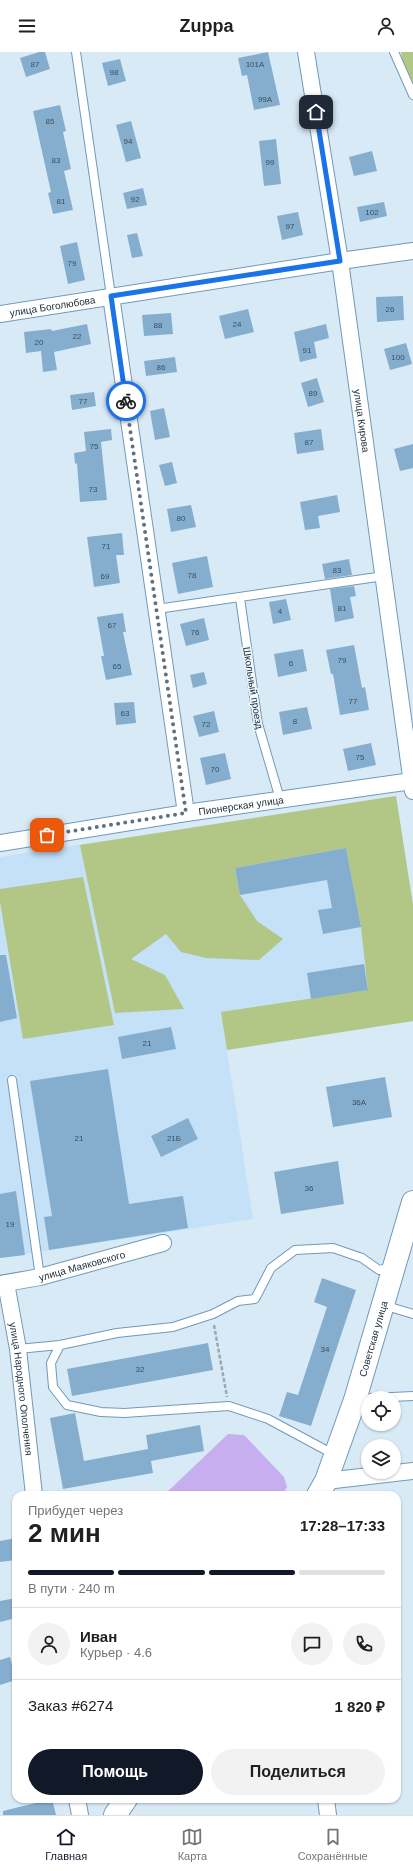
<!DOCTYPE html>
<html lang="ru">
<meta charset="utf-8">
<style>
body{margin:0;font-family:Arial,sans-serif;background:#f2f2f2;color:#202124;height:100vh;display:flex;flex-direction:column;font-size:15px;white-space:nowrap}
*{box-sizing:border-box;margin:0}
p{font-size:13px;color:#757577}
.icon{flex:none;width:22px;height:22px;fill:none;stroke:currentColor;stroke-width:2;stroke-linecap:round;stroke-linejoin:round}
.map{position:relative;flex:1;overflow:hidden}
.sheet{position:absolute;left:12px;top:1439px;width:389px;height:312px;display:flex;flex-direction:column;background:#fff;border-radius:12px;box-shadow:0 1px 3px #0004}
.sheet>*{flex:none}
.fabs{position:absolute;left:361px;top:1339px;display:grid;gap:8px}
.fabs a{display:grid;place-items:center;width:40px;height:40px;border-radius:50%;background:#fff;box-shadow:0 1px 3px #0004;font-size:20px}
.pin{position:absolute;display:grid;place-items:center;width:34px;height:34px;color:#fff;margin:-17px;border-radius:8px;box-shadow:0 2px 6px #0006}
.courier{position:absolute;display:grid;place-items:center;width:40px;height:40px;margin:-20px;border:3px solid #1a73e8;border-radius:50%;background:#fff;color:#222;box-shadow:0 1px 5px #0007}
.overview em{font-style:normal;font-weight:800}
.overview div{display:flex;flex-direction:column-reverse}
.overview{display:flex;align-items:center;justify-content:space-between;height:68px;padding:0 16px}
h1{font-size:26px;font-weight:800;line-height:30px}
.bar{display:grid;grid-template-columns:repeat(4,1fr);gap:6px 4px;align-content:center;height:48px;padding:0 16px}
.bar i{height:5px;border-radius:3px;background:#e0e0e0}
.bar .selected{background:#111827}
.bar p{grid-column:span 4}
.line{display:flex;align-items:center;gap:10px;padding:0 16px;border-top:1px solid #e0e0e0}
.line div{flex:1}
.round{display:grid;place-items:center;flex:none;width:42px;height:42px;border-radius:21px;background:#f2f2f2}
.button{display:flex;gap:8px;margin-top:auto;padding:8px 16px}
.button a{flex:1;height:46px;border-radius:24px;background:#111827;color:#fff;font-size:16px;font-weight:800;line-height:46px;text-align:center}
.button a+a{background:#f2f2f2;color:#202124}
header{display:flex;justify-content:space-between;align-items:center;height:52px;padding:0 16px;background:#fff;font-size:18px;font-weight:800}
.tab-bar{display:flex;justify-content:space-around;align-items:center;height:56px;border-top:1px solid #e0e0e0;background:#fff;font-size:11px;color:#757577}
.tab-bar a{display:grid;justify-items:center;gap:2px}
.tab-bar .selected{color:#111827}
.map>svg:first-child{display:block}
.built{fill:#c4e1f8}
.green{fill:#b2c685}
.water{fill:#c7aeef}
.building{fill:#85aece}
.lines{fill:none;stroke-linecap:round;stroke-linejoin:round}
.lane-casing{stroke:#7199b8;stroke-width:10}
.street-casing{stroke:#7199b8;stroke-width:18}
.secondary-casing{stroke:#7199b8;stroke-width:24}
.path{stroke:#98a8b5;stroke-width:2.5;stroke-dasharray:4 2;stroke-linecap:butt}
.lane{stroke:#fff;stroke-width:8}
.street{stroke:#fff;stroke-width:16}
.secondary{stroke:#fff;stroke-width:22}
.done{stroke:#61717e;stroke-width:4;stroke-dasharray:0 7.2}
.route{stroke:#1a73e8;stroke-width:5}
.labels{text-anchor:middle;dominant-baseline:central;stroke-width:3;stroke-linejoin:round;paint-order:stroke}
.number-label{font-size:8px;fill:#395061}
.street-label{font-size:10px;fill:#20303d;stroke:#edf6fd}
</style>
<header><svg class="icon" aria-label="menu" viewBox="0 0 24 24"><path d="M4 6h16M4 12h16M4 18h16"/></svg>Zuppa<svg class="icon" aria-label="person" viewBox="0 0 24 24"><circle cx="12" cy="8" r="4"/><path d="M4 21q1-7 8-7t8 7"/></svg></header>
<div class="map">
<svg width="413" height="1763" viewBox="0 0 413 1763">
<rect width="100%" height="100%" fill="#d9eaf7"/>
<!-- built -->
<path class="built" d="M396 744 413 853V969L227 998 253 1167 0 1206V805Z"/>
<!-- green -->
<path class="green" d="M401 0H413V43L407 30Z
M396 744 413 853V969L227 998 221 960 368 938 361 875 346 796 235 816 240 843 257 869 283 887 259 908 206 906 181 900 166 882 131 907 165 923 184 957 115 961 80 793Z
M83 825 114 973 23 987 0 850V837Z"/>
<!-- water -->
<path class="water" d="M228 1382 244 1383 284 1425 287 1435 282 1443H164Z"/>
<!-- building -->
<path class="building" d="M39 0H45L50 17 26 25 20 6Z
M268 0 280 53 254 58 247 23 242 24 238 6Z
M120 7 126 29 108 34 102 11Z
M60 53 66 79 63 80 71 117 64 119 73 158 53 162 48 141 51 140 33 59Z
M131 69 141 106 126 110 116 73Z
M276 87 281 132 264 134 259 89Z
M372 99 377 119 354 124 349 105Z
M143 136 147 153 127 157 123 141Z
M384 150 387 164 360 170 357 155Z
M298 160 303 183 282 188 277 164Z
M137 181 143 204 132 206 127 183Z
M77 190 85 228 68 232 60 194Z
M403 244 404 268 377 270 376 245Z
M248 257 254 280 225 287 219 264Z
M171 261 173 282 144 284 142 263Z
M87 272 91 292 54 300 57 318 43 320 41 299 26 301 24 280 51 277 52 279Z
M326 272 329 286 314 290 317 306 300 310 294 280Z
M406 291 412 312 390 318 384 297Z
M175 305 177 320 146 324 144 309Z
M317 326 324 350 308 355 301 331Z
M94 340 96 354 72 358 70 343Z
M164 356 170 385 155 388 150 359Z
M111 377 112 388 101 390 107 448 80 450 77 411 75 412 74 401 86 399 84 380Z
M321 377 324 398 297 402 294 381Z
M413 392V416L400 419 394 397Z
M172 410 177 431 165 434 159 413Z
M337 443 340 460 318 464 320 476 305 478 300 450Z
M191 453 196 475 171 480 167 457Z
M122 481 124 503H116L120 531 94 535 87 485Z
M207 504 213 535 178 542 172 511Z
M349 507 352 523 325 527 322 512Z
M354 534 356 544 350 545 354 566 335 570 330 537Z
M286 547 291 568 273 572 269 550Z
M123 561 126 580H123L132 623 106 628 101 604H104L97 565Z
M204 566 209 588 186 594 180 572Z
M354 593 362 636 365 635 369 658 340 663 333 622H331L326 598Z
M303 597 307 619 278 625 274 602Z
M204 620 207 632 193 636 190 623Z
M134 650 136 671 116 673 114 651Z
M307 655 312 677 283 683 279 660Z
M214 659 219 680 199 685 193 664Z
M371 691 376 713 348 719 343 697Z
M225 701 231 727 206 733 200 706Z
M346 796 361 875 323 882 318 858 332 856 327 828 240 843 235 816Z
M0 903H6L17 966 0 970Z
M364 912 368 938 311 947 307 921Z
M171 975 176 997 122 1007 118 985Z
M108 1017 129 1152 183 1144 188 1176 49 1198 44 1165 52 1164 30 1029Z
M385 1025 392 1065 333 1075 326 1035Z
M188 1066 198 1087 161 1105 151 1084Z
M338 1109 344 1152 281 1162 274 1120Z
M16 1139 25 1203 0 1206V1142Z
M322 1226 356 1238 311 1374 279 1364 287 1340 298 1343 327 1255 314 1250Z
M208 1291 213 1318 72 1344 67 1317Z
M75 1361 84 1409 148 1397 146 1383 200 1373 204 1399 151 1409 153 1421 63 1437 50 1366Z
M16 1486V1508L0 1510V1489Z
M16 1546V1566L0 1570V1549Z
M10 1605 16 1628 0 1633V1608Z
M52 1747 56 1763H3V1759Z"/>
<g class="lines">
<!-- lane casing -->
<g class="lane-casing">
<path id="lane" d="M76 0 111 244
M394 0 413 43
M240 546 258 672 280 747
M157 557 384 524
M12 1028 40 1225
M383 1253 413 1262
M60 1293 51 1311 53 1335 67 1353 101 1360 124 1361 229 1354 268 1367 335 1403
M18 1297 60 1293 117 1281 173 1275 213 1262 238 1249 255 1247 271 1216 295 1198 333 1196 362 1206 379 1218 392 1215
M371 1346 413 1344"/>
</g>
<!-- street casing -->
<g class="street-casing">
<g id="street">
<path id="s1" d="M306 0 340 209 413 739"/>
<path d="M111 244 186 761"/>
<path id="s2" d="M0 262 340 209 413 199"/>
<path id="s3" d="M0 791 186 761 412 729"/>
<path id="s4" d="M6 1231 18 1297 34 1443"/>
<path id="s5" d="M0 1232 40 1225 163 1191"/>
<path d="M326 1429 413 1419"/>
<path d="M77 1747 80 1763"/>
<path d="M326 1747 328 1763"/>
</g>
</g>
<!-- secondary casing -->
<g class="secondary-casing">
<g id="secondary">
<path id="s6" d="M318 1443 326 1429 355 1348 413 1150"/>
<path d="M115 1763 126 1747"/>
</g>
</g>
<!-- path -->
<path class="path" d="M214 1273 227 1345"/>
<!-- lane -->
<use href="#lane" class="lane"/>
<!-- street -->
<use href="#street" class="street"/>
<!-- secondary -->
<use href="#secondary" class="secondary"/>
</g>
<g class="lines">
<!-- done -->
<path class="done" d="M47 783 186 761 126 349"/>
<!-- route -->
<path class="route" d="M126 349 111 244 340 209 316 60"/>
</g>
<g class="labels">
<!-- number labels -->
<g class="number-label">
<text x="35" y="12">87</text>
<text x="255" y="12">101А</text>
<text x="114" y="20">98</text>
<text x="265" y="47">99А</text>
<text x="50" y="69">85</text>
<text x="128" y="89">94</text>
<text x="56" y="108">83</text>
<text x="270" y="110">99</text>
<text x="135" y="147">92</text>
<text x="61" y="149">81</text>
<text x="372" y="160">102</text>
<text x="290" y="174">97</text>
<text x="72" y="211">79</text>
<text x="390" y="257">26</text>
<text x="237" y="272">24</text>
<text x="158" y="273">88</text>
<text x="77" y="284">22</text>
<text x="39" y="290">20</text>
<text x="307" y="298">91</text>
<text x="398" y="305">100</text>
<text x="161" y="315">86</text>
<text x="313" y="341">89</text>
<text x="83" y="349">77</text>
<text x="309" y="390">87</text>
<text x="94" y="394">75</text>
<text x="93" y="437">73</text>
<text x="181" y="466">80</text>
<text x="106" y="494">71</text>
<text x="337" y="518">83</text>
<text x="192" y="523">78</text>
<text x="105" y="524">69</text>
<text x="342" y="556">81</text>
<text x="280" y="559">4</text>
<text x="112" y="573">67</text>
<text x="195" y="580">76</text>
<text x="342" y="608">79</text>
<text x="291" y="611">6</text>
<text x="117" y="614">65</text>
<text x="353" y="649">77</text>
<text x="125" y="661">63</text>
<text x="295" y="669">8</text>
<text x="206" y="672">72</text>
<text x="360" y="705">75</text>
<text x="215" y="717">70</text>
<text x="147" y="991">21</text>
<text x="359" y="1050">36А</text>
<text x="79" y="1086">21</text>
<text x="174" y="1086">21Б</text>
<text x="309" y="1136">36</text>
<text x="10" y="1172">19</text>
<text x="325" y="1297">34</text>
<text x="140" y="1317">32</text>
</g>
<!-- street labels -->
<g class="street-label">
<text stroke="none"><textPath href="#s2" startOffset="53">улица Боголюбова</textPath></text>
<text stroke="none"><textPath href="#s1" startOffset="373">улица Кирова</textPath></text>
<text transform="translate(253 636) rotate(81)">Школьный проезд</text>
<text stroke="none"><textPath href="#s3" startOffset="244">Пионерская улица</textPath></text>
<text stroke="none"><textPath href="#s5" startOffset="84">улица Маяковского</textPath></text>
<text stroke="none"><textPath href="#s6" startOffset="166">Советская улица</textPath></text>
<text stroke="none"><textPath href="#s4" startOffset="107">улица Народного Ополчения</textPath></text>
</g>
</g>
</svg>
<div class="fabs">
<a><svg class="icon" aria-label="locate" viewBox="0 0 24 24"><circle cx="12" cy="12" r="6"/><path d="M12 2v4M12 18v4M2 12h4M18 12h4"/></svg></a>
<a><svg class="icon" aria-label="layers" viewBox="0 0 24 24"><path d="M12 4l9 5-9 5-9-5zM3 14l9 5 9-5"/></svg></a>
</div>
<div class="pin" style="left:47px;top:783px;background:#ea580c"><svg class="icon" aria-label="bag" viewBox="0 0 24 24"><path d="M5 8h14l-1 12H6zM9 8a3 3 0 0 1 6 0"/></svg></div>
<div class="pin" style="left:316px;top:60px;background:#1f2937"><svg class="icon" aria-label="home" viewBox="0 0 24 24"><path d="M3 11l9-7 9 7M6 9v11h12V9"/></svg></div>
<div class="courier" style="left:126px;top:349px"><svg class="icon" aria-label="bike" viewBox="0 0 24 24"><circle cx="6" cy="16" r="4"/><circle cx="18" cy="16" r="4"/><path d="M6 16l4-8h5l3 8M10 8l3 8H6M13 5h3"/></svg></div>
<section class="sheet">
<div class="overview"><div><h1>2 мин</h1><p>Прибудет через</p></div><em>17:28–17:33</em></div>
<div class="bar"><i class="selected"></i><i class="selected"></i><i class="selected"></i><i></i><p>В пути · 240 m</p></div>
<div class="line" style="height:72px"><a class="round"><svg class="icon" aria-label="person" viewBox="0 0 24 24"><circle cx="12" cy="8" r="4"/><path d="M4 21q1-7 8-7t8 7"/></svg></a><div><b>Иван</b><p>Курьер · 4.6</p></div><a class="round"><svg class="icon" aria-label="chat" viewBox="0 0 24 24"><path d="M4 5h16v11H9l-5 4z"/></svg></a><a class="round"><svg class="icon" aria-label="phone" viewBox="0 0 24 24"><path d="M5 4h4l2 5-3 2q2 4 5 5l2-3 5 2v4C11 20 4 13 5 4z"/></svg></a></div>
<div class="line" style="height:52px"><div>Заказ #6274</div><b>1 820 ₽</b></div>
<div class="button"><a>Помощь</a><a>Поделиться</a></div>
</section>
</div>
<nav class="tab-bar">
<a class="selected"><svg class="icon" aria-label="home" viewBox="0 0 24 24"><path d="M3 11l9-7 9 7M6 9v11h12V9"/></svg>Главная</a>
<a><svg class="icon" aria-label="map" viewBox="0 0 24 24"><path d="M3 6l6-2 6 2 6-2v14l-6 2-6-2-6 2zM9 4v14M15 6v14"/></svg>Карта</a>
<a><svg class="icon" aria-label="saved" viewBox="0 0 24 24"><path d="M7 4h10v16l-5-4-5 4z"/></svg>Сохранённые</a>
</nav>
